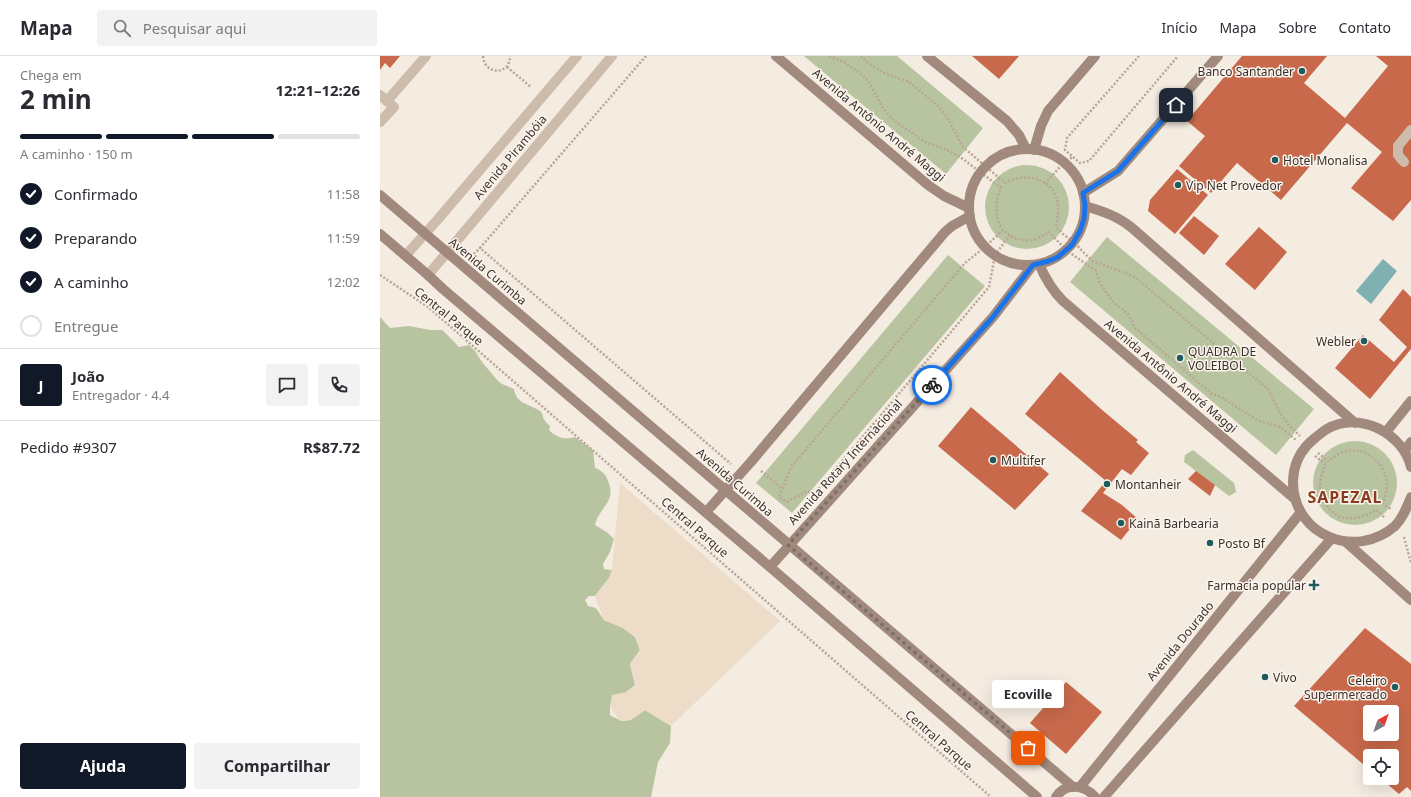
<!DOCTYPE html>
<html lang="pt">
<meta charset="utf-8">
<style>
body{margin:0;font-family:"Noto Sans",sans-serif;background:#f2f2f3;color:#2b2b33;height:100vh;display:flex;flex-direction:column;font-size:15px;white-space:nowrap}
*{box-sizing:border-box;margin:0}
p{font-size:13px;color:#7c7c81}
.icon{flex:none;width:22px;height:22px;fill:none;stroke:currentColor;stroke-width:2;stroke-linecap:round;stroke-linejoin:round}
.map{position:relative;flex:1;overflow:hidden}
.drawer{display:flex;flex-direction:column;background:#fff;width:380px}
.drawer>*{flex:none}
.needle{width:26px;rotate:40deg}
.fabs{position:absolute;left:983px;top:649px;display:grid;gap:8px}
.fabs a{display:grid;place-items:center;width:36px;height:36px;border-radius:4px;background:#fff;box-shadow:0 4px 16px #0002;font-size:20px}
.pin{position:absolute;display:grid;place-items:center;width:34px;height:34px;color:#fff;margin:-17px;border-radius:8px;box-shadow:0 2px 6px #0006}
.courier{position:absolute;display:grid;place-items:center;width:40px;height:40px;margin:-20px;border:3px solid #1a73e8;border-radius:50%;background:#fff;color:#222;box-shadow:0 1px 5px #0007}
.bubble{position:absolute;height:28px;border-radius:4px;background:#fff;box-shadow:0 4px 16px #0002;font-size:13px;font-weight:700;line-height:28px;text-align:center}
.head em{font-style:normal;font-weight:700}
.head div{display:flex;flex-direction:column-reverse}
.head{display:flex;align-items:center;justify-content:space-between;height:68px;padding:0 20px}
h1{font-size:26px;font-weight:700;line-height:30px}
.bar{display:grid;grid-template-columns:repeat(4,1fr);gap:6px 4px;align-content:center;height:48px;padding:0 20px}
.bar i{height:5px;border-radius:3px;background:#e1e1e2}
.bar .active{background:#111827}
.bar p{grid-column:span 4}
.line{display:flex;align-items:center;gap:10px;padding:0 20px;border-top:1px solid #e1e1e2}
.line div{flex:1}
.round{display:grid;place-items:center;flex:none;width:42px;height:42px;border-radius:4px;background:#f2f2f3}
ol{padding:0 20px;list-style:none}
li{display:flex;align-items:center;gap:12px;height:44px}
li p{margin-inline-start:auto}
li .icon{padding:4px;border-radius:50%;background:#111827;color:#fff;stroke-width:4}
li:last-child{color:#7c7c81}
li i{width:22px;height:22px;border:2px solid #e1e1e2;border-radius:50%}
.primary-button{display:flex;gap:8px;margin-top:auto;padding:8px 20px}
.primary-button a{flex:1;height:46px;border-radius:4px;background:#111827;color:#fff;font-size:16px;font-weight:700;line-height:46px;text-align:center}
.primary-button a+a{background:#f2f2f3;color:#2b2b33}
header{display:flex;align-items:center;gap:24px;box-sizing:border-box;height:56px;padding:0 20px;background:#fff;border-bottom:1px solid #e1e1e2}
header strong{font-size:19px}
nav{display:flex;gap:22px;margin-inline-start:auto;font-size:14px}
.search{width:280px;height:36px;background:#f2f2f3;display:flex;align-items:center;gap:10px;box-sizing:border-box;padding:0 14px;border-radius:4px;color:#7c7c81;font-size:15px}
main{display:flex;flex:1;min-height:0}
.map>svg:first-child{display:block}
.green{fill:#b8c4a0}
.plaza{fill:#ecdcc8}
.water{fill:#7fb0b2}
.building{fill:#c8694b;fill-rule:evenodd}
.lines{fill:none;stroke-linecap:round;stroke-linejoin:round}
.path{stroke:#b9a596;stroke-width:2.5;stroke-dasharray:2 2;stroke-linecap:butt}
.lane{stroke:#cdbbac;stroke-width:10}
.street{stroke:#cdbbac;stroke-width:10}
.secondary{stroke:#a18a7d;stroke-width:10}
.done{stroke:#7c716b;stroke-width:4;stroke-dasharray:0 7.2}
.route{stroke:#1a73e8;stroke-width:5}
.poi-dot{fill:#1f5a5e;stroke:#fbf5ee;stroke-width:1.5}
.labels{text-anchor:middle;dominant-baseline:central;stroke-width:3;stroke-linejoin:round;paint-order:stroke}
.poi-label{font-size:12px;fill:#3b302b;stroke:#fbf5ee;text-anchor:start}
.street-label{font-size:12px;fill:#3b302b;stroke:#fbf5ee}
.district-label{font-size:16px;font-weight:bold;letter-spacing:1px;fill:#8c3b22;stroke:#fbf5ee}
</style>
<header>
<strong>Mapa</strong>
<div class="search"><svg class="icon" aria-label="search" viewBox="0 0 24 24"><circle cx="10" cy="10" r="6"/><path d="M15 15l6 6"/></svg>Pesquisar aqui</div>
<nav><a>Início</a><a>Mapa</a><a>Sobre</a><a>Contato</a></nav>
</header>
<main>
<section class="drawer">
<div class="head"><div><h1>2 min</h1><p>Chega em</p></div><em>12:21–12:26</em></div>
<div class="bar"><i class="active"></i><i class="active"></i><i class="active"></i><i></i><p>A caminho · 150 m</p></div>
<ol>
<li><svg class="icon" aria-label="check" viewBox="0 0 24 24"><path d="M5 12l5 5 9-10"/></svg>Confirmado<p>11:58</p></li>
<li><svg class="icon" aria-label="check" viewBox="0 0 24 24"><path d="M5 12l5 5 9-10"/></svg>Preparando<p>11:59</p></li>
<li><svg class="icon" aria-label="check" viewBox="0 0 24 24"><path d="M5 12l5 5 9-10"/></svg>A caminho<p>12:02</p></li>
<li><i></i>Entregue</li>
</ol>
<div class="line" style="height:72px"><b class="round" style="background:#111827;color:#fff">J</b><div><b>João</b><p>Entregador · 4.4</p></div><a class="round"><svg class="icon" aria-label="chat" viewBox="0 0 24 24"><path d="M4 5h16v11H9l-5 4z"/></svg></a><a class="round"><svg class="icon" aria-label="phone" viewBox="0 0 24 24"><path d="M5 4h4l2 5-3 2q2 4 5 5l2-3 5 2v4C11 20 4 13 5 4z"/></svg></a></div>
<div class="line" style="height:52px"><div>Pedido #9307</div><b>R$87.72</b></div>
<div class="primary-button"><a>Ajuda</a><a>Compartilhar</a></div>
</section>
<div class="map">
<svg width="1031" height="741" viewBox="0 0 1031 741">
<rect width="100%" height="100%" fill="#f4ebe1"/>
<!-- green -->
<path class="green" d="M424 0H517L603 72 566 118Z
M605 151a42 42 0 1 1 84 0a42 42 0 1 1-84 0Z
M727 181 934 353 896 399 690 226Z
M568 199 605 230 412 457 376 427Z
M0 261 10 272 29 270 50 274H62C68 279 73 285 79 291L89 289 95 295 102 306 118 325 122 328 134 333C136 348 150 348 160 355 163 357 162 360 164 363 165 366 168 368 170 370L169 374C177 382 185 384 195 381L213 394 215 412C221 414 226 418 228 425 237 446 219 451 215 469L228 477 234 483 230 496 223 508 224 513 232 514 229 522 215 540H209L205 544 208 550 216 552 224 564 243 572 255 581 260 594 250 608 255 629 230 650V659C246 669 250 665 265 654L291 670 290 687 278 706 271 741H0Z
M933 427a42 42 0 1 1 84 0a42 42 0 1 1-84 0Z
M813 394 854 427 856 436 849 440 804 406 805 399Z"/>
<!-- plaza -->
<path class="plaza" d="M240 427 400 565 291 670 265 654 251 664 240 665 230 650 232 639 246 636 255 629 250 608 260 594 255 581 243 572 224 564 215 540 229 522 232 514Z"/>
<!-- water -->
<path class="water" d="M1003 203 1017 215 991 248 976 235Z"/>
<!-- building -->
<path class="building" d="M0 0H20L10 12 5 7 0 14Z
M592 0H639L619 23Z
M862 0H947L924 27 965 62 1008 10 996 0H1031V144L1013 165 971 132 1002 96 967 67 901 144 857 107 831 137 799 110 825 80 807 65Z
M797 113 828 139 795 178 768 155 770 144Z
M814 160 839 180 824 199 799 177Z
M879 171 907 196 875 234 845 208Z
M1023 233 1031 241V293L990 343 955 312 983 279 1014 306 1027 291 999 264Z
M680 316 721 353 758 384 756 386 769 397 751 419 742 413 723 437 742 449 758 463 741 484 701 455 726 425 645 358Z
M591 351 669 418 635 454 558 390Z
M816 415 835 429 830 440 808 423Z
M985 572 1031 608V735L1027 731 1019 738 1000 722H1012V700H990V714L914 650ZM990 656H1012V678H990Z
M686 626 722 656 686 698 650 667Z"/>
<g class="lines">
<!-- path -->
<path class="path" d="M103 0C104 19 130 20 130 0
M266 0 100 192 351 408
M449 0 464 6 483 19 490 28 503 52 512 63 545 86 570 95 583 103 621 132C609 157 620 187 652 184 657 183 664 179 669 176L686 194 716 215 720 227 726 236 734 247 747 257 752 265 754 271 832 338 841 341 877 364 900 371 916 384
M481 0 488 7 502 16 529 26 552 45 559 51 568 63 583 91 625 127C646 116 674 121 678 149 679 156 677 164 676 171L684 179 694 186 705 198 713 205 748 218 756 222 888 333 900 357 909 369 920 380
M759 0 687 82 685 94 700 107 709 105 798 0
M127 11 151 31
M665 128 684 106 693 101
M623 174 605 191 585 207 411 411 399 441 407 446 425 436H436L609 231 615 199 630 179
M91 201 100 192
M0 219 48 251 611 741
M48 251 56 243
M938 397 948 405C953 402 960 396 967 395 987 391 1005 408 1007 426 1007 434 1005 441 1003 448L1011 453
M935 400 945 408C943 416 939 425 940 433 941 439 944 443 946 448 958 468 979 464 996 454L1004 461
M381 415 402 432
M1024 481 1031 507"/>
<!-- lane -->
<path class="lane" d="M0 39 14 51 0 66
M1024 106 1018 99V90L1031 74"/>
<!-- street -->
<path class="street" d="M7 45 46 0
M26 199 59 162 197 0
M48 219 232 0"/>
<!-- secondary -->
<path class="secondary" d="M396 0 548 129 564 140 589 152
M547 0 627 65 639 79 646 93
M589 151a58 58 0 1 1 116 0a58 58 0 1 1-116 0Z
M654 94 661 70 668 55 715 0
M703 137 738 115 838 0
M0 139 693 731
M705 150C722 155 737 160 751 171L975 367
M0 178 48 219 63 233 390 511 657 741
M659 208C665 222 672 234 683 245L916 444
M1006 376 1031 345
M1024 395 1031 386
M1031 411C1023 377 978 354 947 373 943 375 939 379 935 382 921 393 913 409 913 427 914 480 976 504 1015 470 1023 462 1027 451 1031 441
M326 456 370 407 565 176 572 170 590 160
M966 486 1031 544
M390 511 613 261 653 209
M700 731 921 456
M676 741C686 726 705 729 715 741
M724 741 952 482"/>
</g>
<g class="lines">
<!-- done -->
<path class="done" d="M552 329 408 489 648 692"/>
<!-- route -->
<path class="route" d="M552 329 613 261 653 209 669 205 678 201 692 189 700 175 704 163 705 150 703 137 738 115 796 49"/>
</g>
<!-- markers -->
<g class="poi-dot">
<circle cx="922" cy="15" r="4"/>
<circle cx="895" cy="104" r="4"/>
<circle cx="798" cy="129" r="4"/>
<circle cx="984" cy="285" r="4"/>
<circle cx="800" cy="302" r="4"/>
<circle cx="613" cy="404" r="4"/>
<circle cx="727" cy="428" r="4"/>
<circle cx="741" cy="467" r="4"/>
<circle cx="830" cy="487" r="4"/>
<path d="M932 523h4v4h4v4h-4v4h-4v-4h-4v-4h4z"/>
<circle cx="885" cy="621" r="4"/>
<circle cx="1015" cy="631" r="4"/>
</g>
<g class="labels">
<!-- poi labels -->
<g class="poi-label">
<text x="914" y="15" text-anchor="end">Banco Santander</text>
<text x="903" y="104">Hotel Monalisa</text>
<text x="806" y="129">Vip Net Provedor</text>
<text x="976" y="285" text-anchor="end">Webler</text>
<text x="808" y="295">QUADRA DE<tspan x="808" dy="14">VOLEIBOL</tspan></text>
<text x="621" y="404">Multifer</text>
<text x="735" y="428">Montanheir</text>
<text x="749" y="467">Kainã Barbearia</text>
<text x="838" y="487">Posto Bf</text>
<text x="926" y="529" text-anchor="end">Farmacia popular</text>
<text x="893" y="621">Vivo</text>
<text x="1007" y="624" text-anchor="end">Celeiro<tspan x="1007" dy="14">Supermercado</tspan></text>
</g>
<!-- street labels -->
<g class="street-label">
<text transform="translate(499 69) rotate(40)">Avenida Antônio André Maggi</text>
<text transform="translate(130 101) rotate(-50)">Avenida Pirambóia</text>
<text transform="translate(108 215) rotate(40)">Avenida Curimba</text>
<text transform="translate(69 260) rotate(39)">Central Parque</text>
<text transform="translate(791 320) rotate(40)">Avenida Antônio André Maggi</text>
<text transform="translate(465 406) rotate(-48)">Avenida Rotary Internacional</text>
<text transform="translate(355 426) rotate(41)">Avenida Curimba</text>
<text transform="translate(315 471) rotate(41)">Central Parque</text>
<text transform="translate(800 585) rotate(-51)">Avenida Dourado</text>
<text transform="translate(559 684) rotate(41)">Central Parque</text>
</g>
<!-- district labels -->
<g class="district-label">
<text x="965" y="441">SAPEZAL</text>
</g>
</g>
</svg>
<div class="fabs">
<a><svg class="needle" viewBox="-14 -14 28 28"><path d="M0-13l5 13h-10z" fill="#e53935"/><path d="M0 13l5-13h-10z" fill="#7c7c81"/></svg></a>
<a><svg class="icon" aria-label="locate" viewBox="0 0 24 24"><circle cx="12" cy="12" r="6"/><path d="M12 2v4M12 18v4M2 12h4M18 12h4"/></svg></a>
</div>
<div class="pin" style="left:648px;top:692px;background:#ea580c"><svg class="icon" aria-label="bag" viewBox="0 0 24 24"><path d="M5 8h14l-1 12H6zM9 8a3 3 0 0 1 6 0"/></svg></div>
<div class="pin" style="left:796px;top:49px;background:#1f2937"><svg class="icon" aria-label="home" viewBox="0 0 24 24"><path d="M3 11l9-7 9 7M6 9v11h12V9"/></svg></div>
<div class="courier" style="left:552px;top:329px"><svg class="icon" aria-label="bike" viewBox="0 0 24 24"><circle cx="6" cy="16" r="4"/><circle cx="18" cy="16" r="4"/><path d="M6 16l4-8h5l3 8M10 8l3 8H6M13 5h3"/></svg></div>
<div class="bubble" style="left:612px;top:624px;width:72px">Ecoville</div>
</div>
</main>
